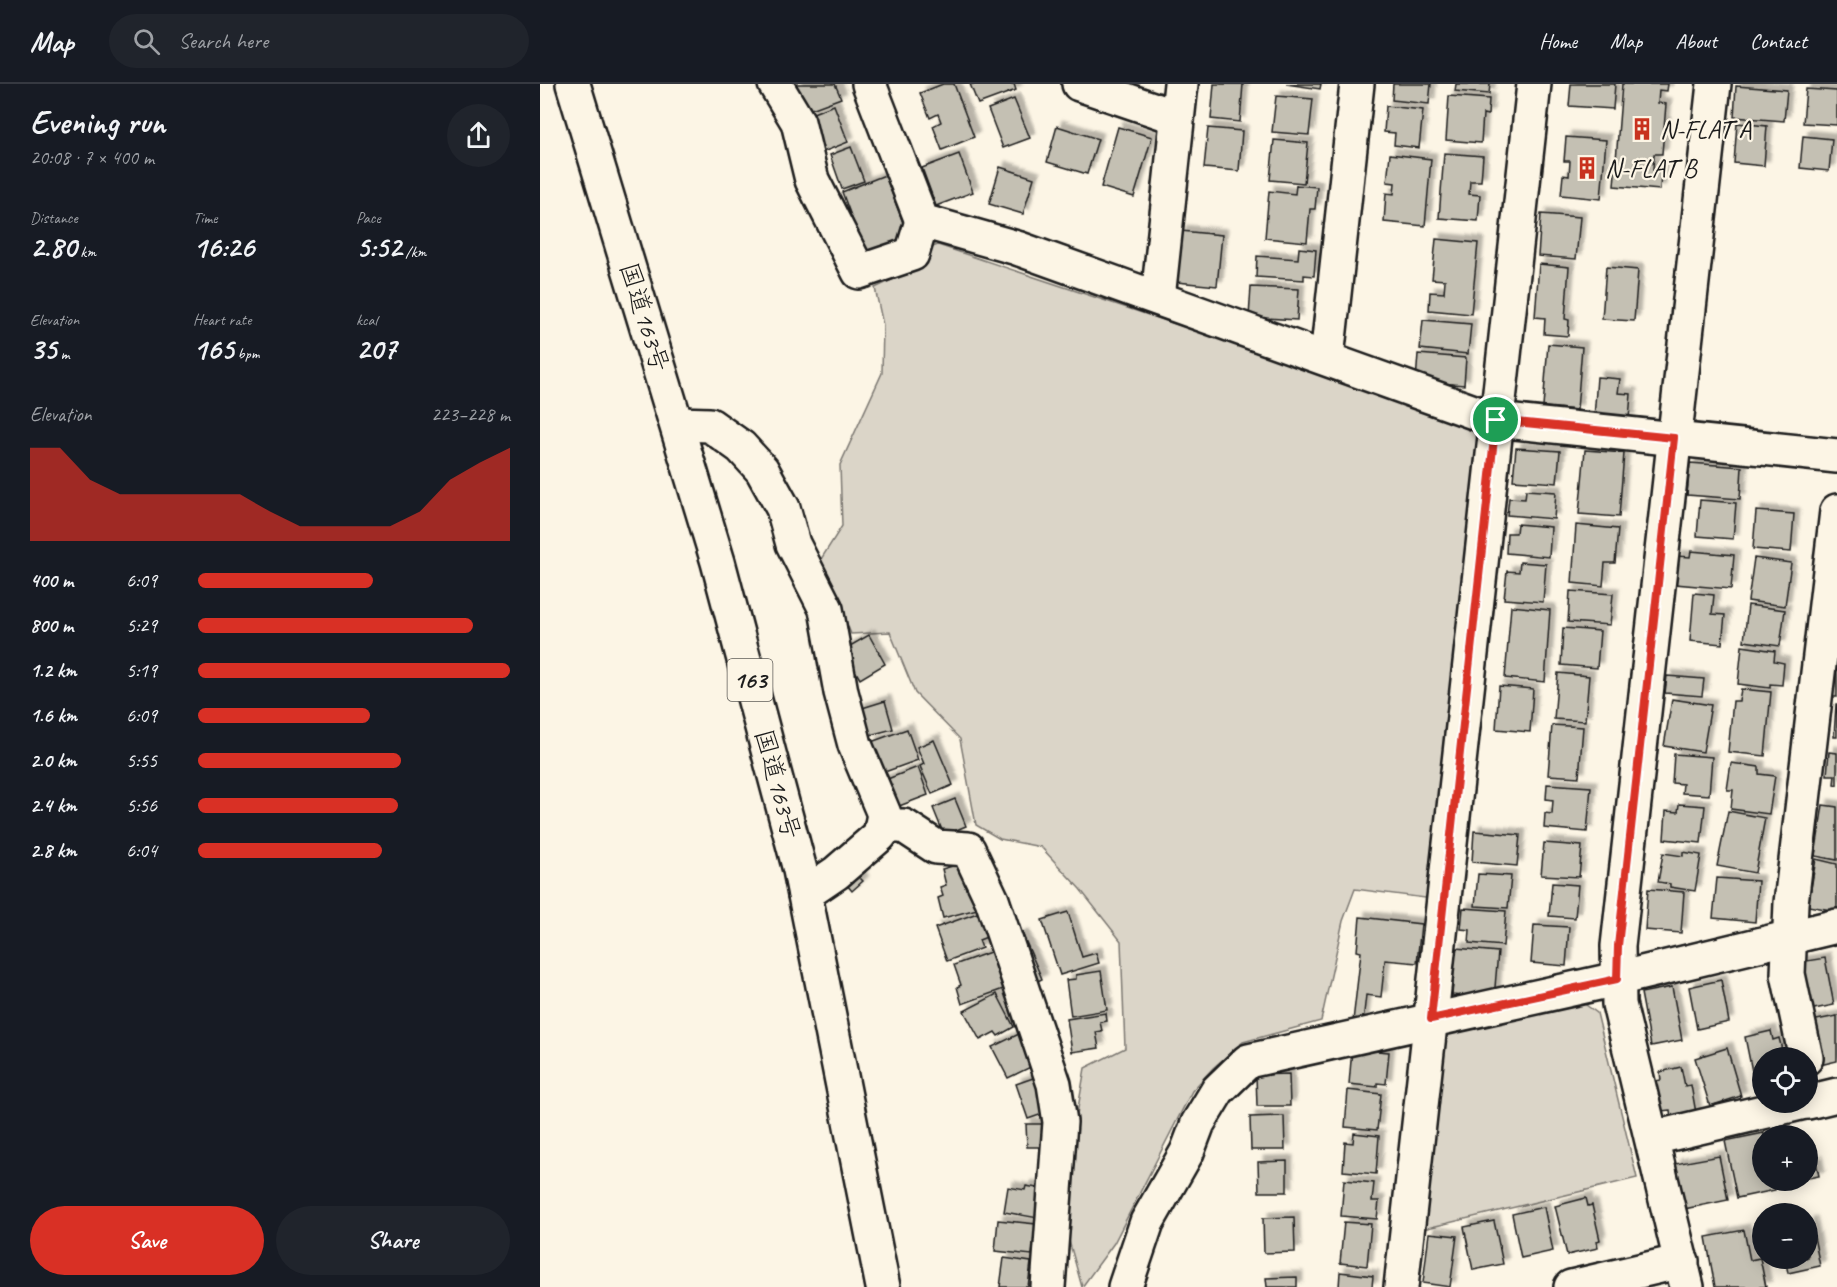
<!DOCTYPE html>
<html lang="en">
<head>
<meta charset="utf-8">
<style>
  :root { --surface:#171b24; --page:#20242c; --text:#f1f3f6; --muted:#9ea1a6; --line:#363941; --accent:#d93025 }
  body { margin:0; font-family:Caveat,"Klee One",sans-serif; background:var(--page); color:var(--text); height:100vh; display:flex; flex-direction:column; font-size:22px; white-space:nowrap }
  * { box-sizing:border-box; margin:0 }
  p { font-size:20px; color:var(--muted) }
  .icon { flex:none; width:33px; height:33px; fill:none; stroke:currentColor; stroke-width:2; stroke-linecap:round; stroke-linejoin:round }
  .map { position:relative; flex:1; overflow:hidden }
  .panel { display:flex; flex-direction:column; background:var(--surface); width:540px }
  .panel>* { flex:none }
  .fabs { position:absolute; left:1212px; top:963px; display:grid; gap:12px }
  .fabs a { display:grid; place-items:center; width:66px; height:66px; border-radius:50%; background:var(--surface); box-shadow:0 3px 15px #0003; font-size:30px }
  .pin { position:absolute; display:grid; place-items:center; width:51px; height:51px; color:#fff; margin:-26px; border:3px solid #fff; border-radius:50%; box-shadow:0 2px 6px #0007 }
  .round { display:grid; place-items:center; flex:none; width:63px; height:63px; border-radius:32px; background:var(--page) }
  .head { display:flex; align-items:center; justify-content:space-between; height:102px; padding:0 30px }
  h1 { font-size:33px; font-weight:800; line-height:45px }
  .metrics { display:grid; grid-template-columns:repeat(3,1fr); gap:9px; height:102px; padding:6px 30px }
  .metrics div { display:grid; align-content:center }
  .metrics b { font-size:30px; font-weight:800 }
  .metrics small { font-size:16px; font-weight:400 }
  .metrics p { font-size:16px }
  .chart { height:168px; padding:12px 30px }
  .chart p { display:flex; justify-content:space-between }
  .chart svg { width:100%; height:108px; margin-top:6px; fill:var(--accent); opacity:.7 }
  .button { display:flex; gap:12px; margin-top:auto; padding:12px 30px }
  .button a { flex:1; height:69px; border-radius:36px; background:var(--accent); color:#fff; font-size:24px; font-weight:800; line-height:69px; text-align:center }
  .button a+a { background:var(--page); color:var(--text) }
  ul { padding:0 30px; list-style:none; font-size:20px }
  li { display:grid; grid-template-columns:96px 72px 1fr; align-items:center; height:45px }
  li i { height:15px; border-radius:8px; background:var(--accent) }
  header { display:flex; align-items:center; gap:36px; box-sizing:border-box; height:84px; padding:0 30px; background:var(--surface); border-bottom:2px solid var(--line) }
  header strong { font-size:28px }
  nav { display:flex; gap:33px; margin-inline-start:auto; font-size:21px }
  .search { width:420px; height:54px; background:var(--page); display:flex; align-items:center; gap:15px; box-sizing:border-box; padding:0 21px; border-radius:33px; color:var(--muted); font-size:22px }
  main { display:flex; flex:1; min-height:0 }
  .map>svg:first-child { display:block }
  .green { fill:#dbd5c8; stroke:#7c7872; stroke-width:1.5 }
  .building { fill:#c4c0b3; stroke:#1c1c1c; stroke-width:1.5; filter:url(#shadow) }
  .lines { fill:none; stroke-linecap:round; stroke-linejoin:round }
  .minor-casing { stroke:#1c1c1c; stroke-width:38 }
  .highway-casing { stroke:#1c1c1c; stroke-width:38 }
  .minor { stroke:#fcf5e5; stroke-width:33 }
  .highway { stroke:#fcf5e5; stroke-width:33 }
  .route-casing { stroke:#fff; stroke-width:12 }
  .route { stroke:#d93025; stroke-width:8 }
  .labels { text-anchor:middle; stroke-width:4.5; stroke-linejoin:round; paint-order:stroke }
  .shield { fill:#fcf5e5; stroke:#5f5d58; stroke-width:1.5 }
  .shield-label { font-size:24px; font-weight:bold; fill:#1c1c1c }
  .poi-label { font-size:26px; fill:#1c1c1c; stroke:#fcf5e5; text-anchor:start }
  .street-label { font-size:26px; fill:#1c1c1c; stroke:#fcf5e5 }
</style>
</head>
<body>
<header>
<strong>Map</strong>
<div class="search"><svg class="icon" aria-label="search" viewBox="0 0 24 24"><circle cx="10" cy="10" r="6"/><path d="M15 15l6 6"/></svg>Search here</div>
<nav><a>Home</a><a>Map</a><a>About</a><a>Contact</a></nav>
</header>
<main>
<section class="panel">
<div class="head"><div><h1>Evening run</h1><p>20:08 · 7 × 400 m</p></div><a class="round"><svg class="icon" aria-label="share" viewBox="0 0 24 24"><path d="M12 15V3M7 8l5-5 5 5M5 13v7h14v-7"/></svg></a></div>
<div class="metrics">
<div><p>Distance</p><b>2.80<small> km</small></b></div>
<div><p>Time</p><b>16:26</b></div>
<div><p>Pace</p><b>5:52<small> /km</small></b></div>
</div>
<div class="metrics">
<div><p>Elevation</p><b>35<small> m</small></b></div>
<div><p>Heart rate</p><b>165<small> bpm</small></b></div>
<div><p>kcal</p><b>207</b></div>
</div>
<div class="chart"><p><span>Elevation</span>223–228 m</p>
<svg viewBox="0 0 160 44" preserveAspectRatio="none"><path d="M0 44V6L10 6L20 19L30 25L40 25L50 25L60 25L70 25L80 32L90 38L100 38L110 38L120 38L130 32L140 19L150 12L160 6V44z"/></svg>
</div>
<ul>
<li><b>400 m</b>6:09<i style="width:56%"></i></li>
<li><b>800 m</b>5:29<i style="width:88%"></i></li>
<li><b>1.2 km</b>5:19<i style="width:100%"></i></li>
<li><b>1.6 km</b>6:09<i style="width:55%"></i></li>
<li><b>2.0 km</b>5:55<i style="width:65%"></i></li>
<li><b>2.4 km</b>5:56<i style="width:64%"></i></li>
<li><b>2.8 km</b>6:04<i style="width:59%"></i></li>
</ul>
<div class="button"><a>Save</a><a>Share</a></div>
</section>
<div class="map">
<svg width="1297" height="1203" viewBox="0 0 1297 1203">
  <defs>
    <filter id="shadow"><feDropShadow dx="5.5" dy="-5.5" stdDeviation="1.5" flood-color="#0004"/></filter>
  </defs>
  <rect width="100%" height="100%" fill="#fcf5e5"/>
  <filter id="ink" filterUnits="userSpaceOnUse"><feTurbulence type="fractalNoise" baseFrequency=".0167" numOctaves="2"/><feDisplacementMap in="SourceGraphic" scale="12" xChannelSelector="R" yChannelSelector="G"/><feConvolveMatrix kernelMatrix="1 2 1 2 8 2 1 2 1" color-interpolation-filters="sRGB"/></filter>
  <g filter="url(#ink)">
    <g class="green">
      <path d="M398,161L927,337L941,360L893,815L815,805L803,837L781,937L703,958L673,984L652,1007L574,1159L542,1203L528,1153L533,1053L545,984L585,964L581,857L540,805L501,763L460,755L436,741L420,655L375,609L350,548L311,550L281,475L302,442L300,381L342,289L343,241L335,204L369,188L387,165Z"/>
      <path d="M1039,916L1057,929L1097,1094L879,1146L899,960L913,945Z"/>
    </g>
    <g class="building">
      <path d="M256,0H295L301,14L266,27Z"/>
      <path d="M403,0H414L434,53L402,66L393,42L401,38L398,30L390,34L380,9Z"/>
      <path d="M430,0H474L476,6L438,20Z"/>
      <path d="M674,0H703L700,38L671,35Z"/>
      <path d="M746,0H781L780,5Z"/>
      <path d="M853,0H891L889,20L852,16Z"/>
      <path d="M916,0H950L949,10L915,7Z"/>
      <path d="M1031,0H1075L1073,25L1029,22Z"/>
      <path d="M1082,0H1128L1127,7L1119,6L1118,19L1126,20L1122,70H1114L1113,86L1121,87L1120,106L1074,102Z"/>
      <path d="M1196,2L1247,6L1244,37L1194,33Z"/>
      <path d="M1266,5L1297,7V41L1263,39Z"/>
      <path d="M736,12L773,15L769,51L732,48Z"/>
      <path d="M909,12L949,15L948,31L943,30L941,59L906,56Z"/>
      <path d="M474,15L490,54L463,64L448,25Z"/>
      <path d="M294,21L308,58L283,68L268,31Z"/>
      <path d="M846,22L883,26L879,64L854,61L855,49L844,48Z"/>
      <path d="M1197,39L1227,42L1224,82L1194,79Z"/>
      <path d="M517,42L558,55L547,90L507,78Z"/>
      <path d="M578,43L612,53L594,113L561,103Z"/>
      <path d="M668,44L702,47L699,87L664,84Z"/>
      <path d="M1263,52L1292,55L1289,87L1260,84Z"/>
      <path d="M1026,53L1066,56L1061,115L1021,111L1023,91L1029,92L1030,77H1024Z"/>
      <path d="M734,56L768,59L764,99L730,96Z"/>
      <path d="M311,63L324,97L302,105L290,71Z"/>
      <path d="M904,69L943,72L941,97H930L929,110L940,111L938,137L899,134Z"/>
      <path d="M419,70L433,108L396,122L382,84Z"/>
      <path d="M850,70L891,75L885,142L844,138L846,109L854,110L855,99L847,98Z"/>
      <path d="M460,83L494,94L483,130L449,120Z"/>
      <path d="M345,91L368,152L325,169L302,108Z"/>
      <path d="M756,101L777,103L775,125H770L767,158L725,154L729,107L755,110Z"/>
      <path d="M1001,130L1040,133L1036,175L998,172Z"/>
      <path d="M641,147L682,151L677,202L637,198Z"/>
      <path d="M896,155L938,159L931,230L889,226L890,208L904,209L905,196L892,195Z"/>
      <path d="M759,164L776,166L774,192L764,191V196L716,193L717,172L758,175Z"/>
      <path d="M999,180L1029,183L1025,235L1029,236L1028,252L1004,250L1005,234L995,233Z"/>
      <path d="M1066,183L1098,186L1094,237L1062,235Z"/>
      <path d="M711,203L759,205L757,236L709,233Z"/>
      <path d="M883,236L931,240L928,270L880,265Z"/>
      <path d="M1008,260L1042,263L1037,326L1003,323Z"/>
      <path d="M878,270L926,274L924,301L876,297Z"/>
      <path d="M1057,293L1080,295L1078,309L1091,310L1089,335L1054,334Z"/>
      <path d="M976,364L1020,367L1017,399L973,396Z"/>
      <path d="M1045,366L1084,369L1079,433L1039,430Z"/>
      <path d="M1150,379L1202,383L1200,415L1147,411Z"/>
      <path d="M986,406L1016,408L1014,435L967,431L969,414L985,415Z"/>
      <path d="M1160,416L1196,419L1193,455L1157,452Z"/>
      <path d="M1216,427L1254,430L1251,468L1213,465Z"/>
      <path d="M977,440L1011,443L1009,473L966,469L967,449H976Z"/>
      <path d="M1036,441L1078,445L1075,479H1065L1063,502L1032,499Z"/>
      <path d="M1151,467L1194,471L1191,505L1135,500L1137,472L1150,473Z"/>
      <path d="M1214,474L1251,479L1245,522L1208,517Z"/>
      <path d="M980,478L1006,480L1003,518L964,515L967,487L979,488Z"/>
      <path d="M1030,507L1073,510L1070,541L1028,538Z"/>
      <path d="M1154,509L1174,511L1172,530L1185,531L1182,560L1150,557Z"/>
      <path d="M1208,521L1245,526L1240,562L1204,557Z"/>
      <path d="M971,522L1010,526L1005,598L965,594Z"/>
      <path d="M1023,544L1060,547L1057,584L1021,581Z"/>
      <path d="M329,551L345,580L320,595L303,566Z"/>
      <path d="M1202,562L1235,567L1234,577L1244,579L1242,601L1230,600V604L1198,600Z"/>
      <path d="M1297,571V613H1293Z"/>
      <path d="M1018,589L1049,592L1045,637L1014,635Z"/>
      <path d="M1127,592L1164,595L1162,612L1125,609Z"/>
      <path d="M959,602L993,605L990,648L956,645Z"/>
      <path d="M1201,605L1231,608L1225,672L1188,668L1193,617H1199Z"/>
      <path d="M1132,615L1171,621L1163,668L1124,662Z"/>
      <path d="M345,617L353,645L326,652L319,625Z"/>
      <path d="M1296,620H1297V653H1294Z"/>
      <path d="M1012,641L1043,643L1039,693L1008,691Z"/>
      <path d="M367,645L378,676L342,689L331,658Z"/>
      <path d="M394,656L413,701L392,710L380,682L384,680L377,663Z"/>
      <path d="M1289,668L1297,669V701L1294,700L1295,691H1287Z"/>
      <path d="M1134,670L1172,673L1169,711L1142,709L1143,700L1132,699Z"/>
      <path d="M1191,679L1219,683V690L1235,692L1229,730L1191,725L1193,706H1187Z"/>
      <path d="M378,683L388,711L354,724L340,698Z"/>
      <path d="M1007,700L1051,703L1047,748L1004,744L1005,729L1012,730L1013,716L1006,715Z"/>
      <path d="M415,715L426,742L404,751L393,724Z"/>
      <path d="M1139,720L1165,722L1161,759L1124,755L1126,727L1138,728Z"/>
      <path d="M1283,721L1297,723V776L1275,772Z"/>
      <path d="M1188,727L1225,734L1215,789L1177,782Z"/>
      <path d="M934,747L980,751L977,782L932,778Z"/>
      <path d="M1004,759L1042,762L1039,793L1001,791Z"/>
      <path d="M1143,768L1161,771L1155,807L1130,803V800L1118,798L1123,769L1143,772Z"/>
      <path d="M1276,775L1297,780V827L1268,822Z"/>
      <path d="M317,778L325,788L319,793L323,797L312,807L301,794Z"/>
      <path d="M420,780L426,805L436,803L441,824L403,834L398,814L403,812L400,803L406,801L402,785Z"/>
      <path d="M938,790L971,792L968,824L935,822Z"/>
      <path d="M1177,794L1218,797L1215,838L1173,834Z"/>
      <path d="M1012,799L1038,801L1035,834L1009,832Z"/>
      <path d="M1108,805L1144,808L1141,849L1105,846Z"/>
      <path d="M923,824L966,827L963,862L929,859L930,846L921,845Z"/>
      <path d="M443,827L452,851L439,856L442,864L407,877L395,844Z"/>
      <path d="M528,828L542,873L556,869L559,879L520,891L502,836Z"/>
      <path d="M820,833L881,840L877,879L845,876L841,913L826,911L823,938L813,937L821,868L817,867Z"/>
      <path d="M994,841L1029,843L1026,882L991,879Z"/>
      <path d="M483,851L502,895L492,900L473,855Z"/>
      <path d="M916,864L958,868L954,915L912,911Z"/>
      <path d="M453,867L466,904L422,920L417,903L421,901L414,881Z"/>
      <path d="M1285,874L1294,921L1269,926L1260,878Z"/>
      <path d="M561,887L567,926L531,932L526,896L536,895V891Z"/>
      <path d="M1181,896L1189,938L1157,945L1149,903Z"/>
      <path d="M1132,903L1142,956L1111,962L1101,909Z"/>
      <path d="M457,910L474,943L458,952L455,948L440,956L424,927Z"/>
      <path d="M566,929L567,937L560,938L562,947L556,948L559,964L532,968L527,935Z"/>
      <path d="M1297,932V977L1280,981L1271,937Z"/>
      <path d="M1231,947L1233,956L1239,954L1242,966L1247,965L1248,974H1222V1005L1216,1007L1205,953Z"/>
      <path d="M481,949L497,980L468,994L452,963Z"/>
      <path d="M1187,964L1201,1012L1170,1022L1155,974Z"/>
      <path d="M812,965L849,968L846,1000L837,999V1003L809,1000Z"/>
      <path d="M1141,983L1145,1002L1151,1001L1156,1029L1131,1034L1130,1026L1121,1027L1115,997L1121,996L1120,988Z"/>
      <path d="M749,990L750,1022H717L716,991Z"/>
      <path d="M496,993L508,1028L488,1035L476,1000Z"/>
      <path d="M808,1006L841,1010L837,1046L805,1043Z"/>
      <path d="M744,1032L745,1066H711L710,1033Z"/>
      <path d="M486,1040H506V1063H487Z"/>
      <path d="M814,1049L839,1052L836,1090L803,1087L805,1058L813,1059Z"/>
      <path d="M1224,1049L1222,1096H1234L1235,1106L1197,1114L1185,1057Z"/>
      <path d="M1179,1072L1188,1116L1144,1125L1135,1080Z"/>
      <path d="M1268,1073L1269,1079L1276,1078L1279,1092L1268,1094Z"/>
      <path d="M747,1077V1108H719L718,1078Z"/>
      <path d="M804,1096L834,1099L832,1117H839L837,1135L801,1132Z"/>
      <path d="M486,1102L503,1105L498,1134L464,1128L468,1103L485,1106Z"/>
      <path d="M1046,1114L1048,1122L1052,1121L1060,1156L1057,1157L1058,1164L1027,1171L1015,1122Z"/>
      <path d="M1004,1123L1013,1167L981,1174L972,1130Z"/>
      <path d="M754,1133L755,1168L724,1169L723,1134Z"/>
      <path d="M458,1136L496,1140L492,1171L455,1167Z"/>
      <path d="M954,1137L963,1180L933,1186L924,1143Z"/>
      <path d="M804,1138L831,1140L827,1182L800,1179Z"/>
      <path d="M1271,1138L1280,1182L1248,1189L1245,1174H1268V1139Z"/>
      <path d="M1204,1146L1210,1176L1220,1174L1226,1203H1175L1166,1153Z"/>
      <path d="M889,1149L917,1152L910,1203L883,1199Z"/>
      <path d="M464,1174L491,1178L488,1203H460Z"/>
      <path d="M800,1188L833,1192L832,1203H799Z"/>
      <path d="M757,1193V1203H727L726,1194Z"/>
    </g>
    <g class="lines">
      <g class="minor-casing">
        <g id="minor">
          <path d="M235,0L258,38L272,96L319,188L372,170L382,137"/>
          <path d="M329,0L382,137L477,164L956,336L1297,372"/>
          <path d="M539,0L636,33"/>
          <path d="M618,214L641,0"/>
          <path d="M787,274L817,0"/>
          <path d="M137,340L170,341L201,363L222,386L243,424L253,460L286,525L301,608L315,661L344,730L340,751L296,789L265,810"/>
          <path d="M343,742H364L396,763L428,765L452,816L514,1000L520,1038L508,1203"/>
          <path d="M1266,974L1248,890L1251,819L1297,427"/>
          <path d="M1268,1018L1297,1011"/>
          <path d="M1113,1054L1265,1018"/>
          <path d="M585,1203L607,1138L647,1068L658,1039L678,1006L708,977L1077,895L1297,842"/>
          <path d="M861,1203L994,0"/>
          <path d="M1031,1203L1142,1177"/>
          <path d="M1147,1203L1079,920L1078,862L1174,0"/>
        </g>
      </g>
      <g class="highway-casing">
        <path id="highway" d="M33,0L178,478L260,786L343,1203"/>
      </g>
      <use href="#minor" class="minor"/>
      <use href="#highway" class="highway"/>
    </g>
  </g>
  <g class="lines" filter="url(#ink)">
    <g class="route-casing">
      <path id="route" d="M956,336L1134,354L1078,862L1077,895L891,935Z"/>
    </g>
    <use href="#route" class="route"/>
  </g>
  <defs>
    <g id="building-bare" transform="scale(1.8)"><path d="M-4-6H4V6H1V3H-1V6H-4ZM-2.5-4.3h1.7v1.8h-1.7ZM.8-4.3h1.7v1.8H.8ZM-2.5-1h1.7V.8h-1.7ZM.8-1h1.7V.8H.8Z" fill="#c8321e" stroke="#fcf5e5" stroke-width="2.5" paint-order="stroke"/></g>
  </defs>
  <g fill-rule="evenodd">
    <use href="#building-bare" x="1102" y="45"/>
    <use href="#building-bare" x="1047" y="84"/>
  </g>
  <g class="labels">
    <rect class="shield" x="187.5" y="575" width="45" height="42" rx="4.5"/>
    <g class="shield-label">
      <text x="210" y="604">163</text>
    </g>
    <g class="poi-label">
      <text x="1120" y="54">N-FLAT A</text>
      <text x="1065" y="93">N-FLAT B</text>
    </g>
    <g class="street-label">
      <text transform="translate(105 233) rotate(73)" y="9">国道163号</text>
      <text transform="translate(238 700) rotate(75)" y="9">国道163号</text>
    </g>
  </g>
</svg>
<div class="fabs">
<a><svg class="icon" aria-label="locate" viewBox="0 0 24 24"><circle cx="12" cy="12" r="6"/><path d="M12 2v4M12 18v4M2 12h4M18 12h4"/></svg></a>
<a>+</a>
<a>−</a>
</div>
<div class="pin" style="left:956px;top:336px;background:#1e9e55"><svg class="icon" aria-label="arrive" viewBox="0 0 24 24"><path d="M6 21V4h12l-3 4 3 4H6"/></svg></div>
</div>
</main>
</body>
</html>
